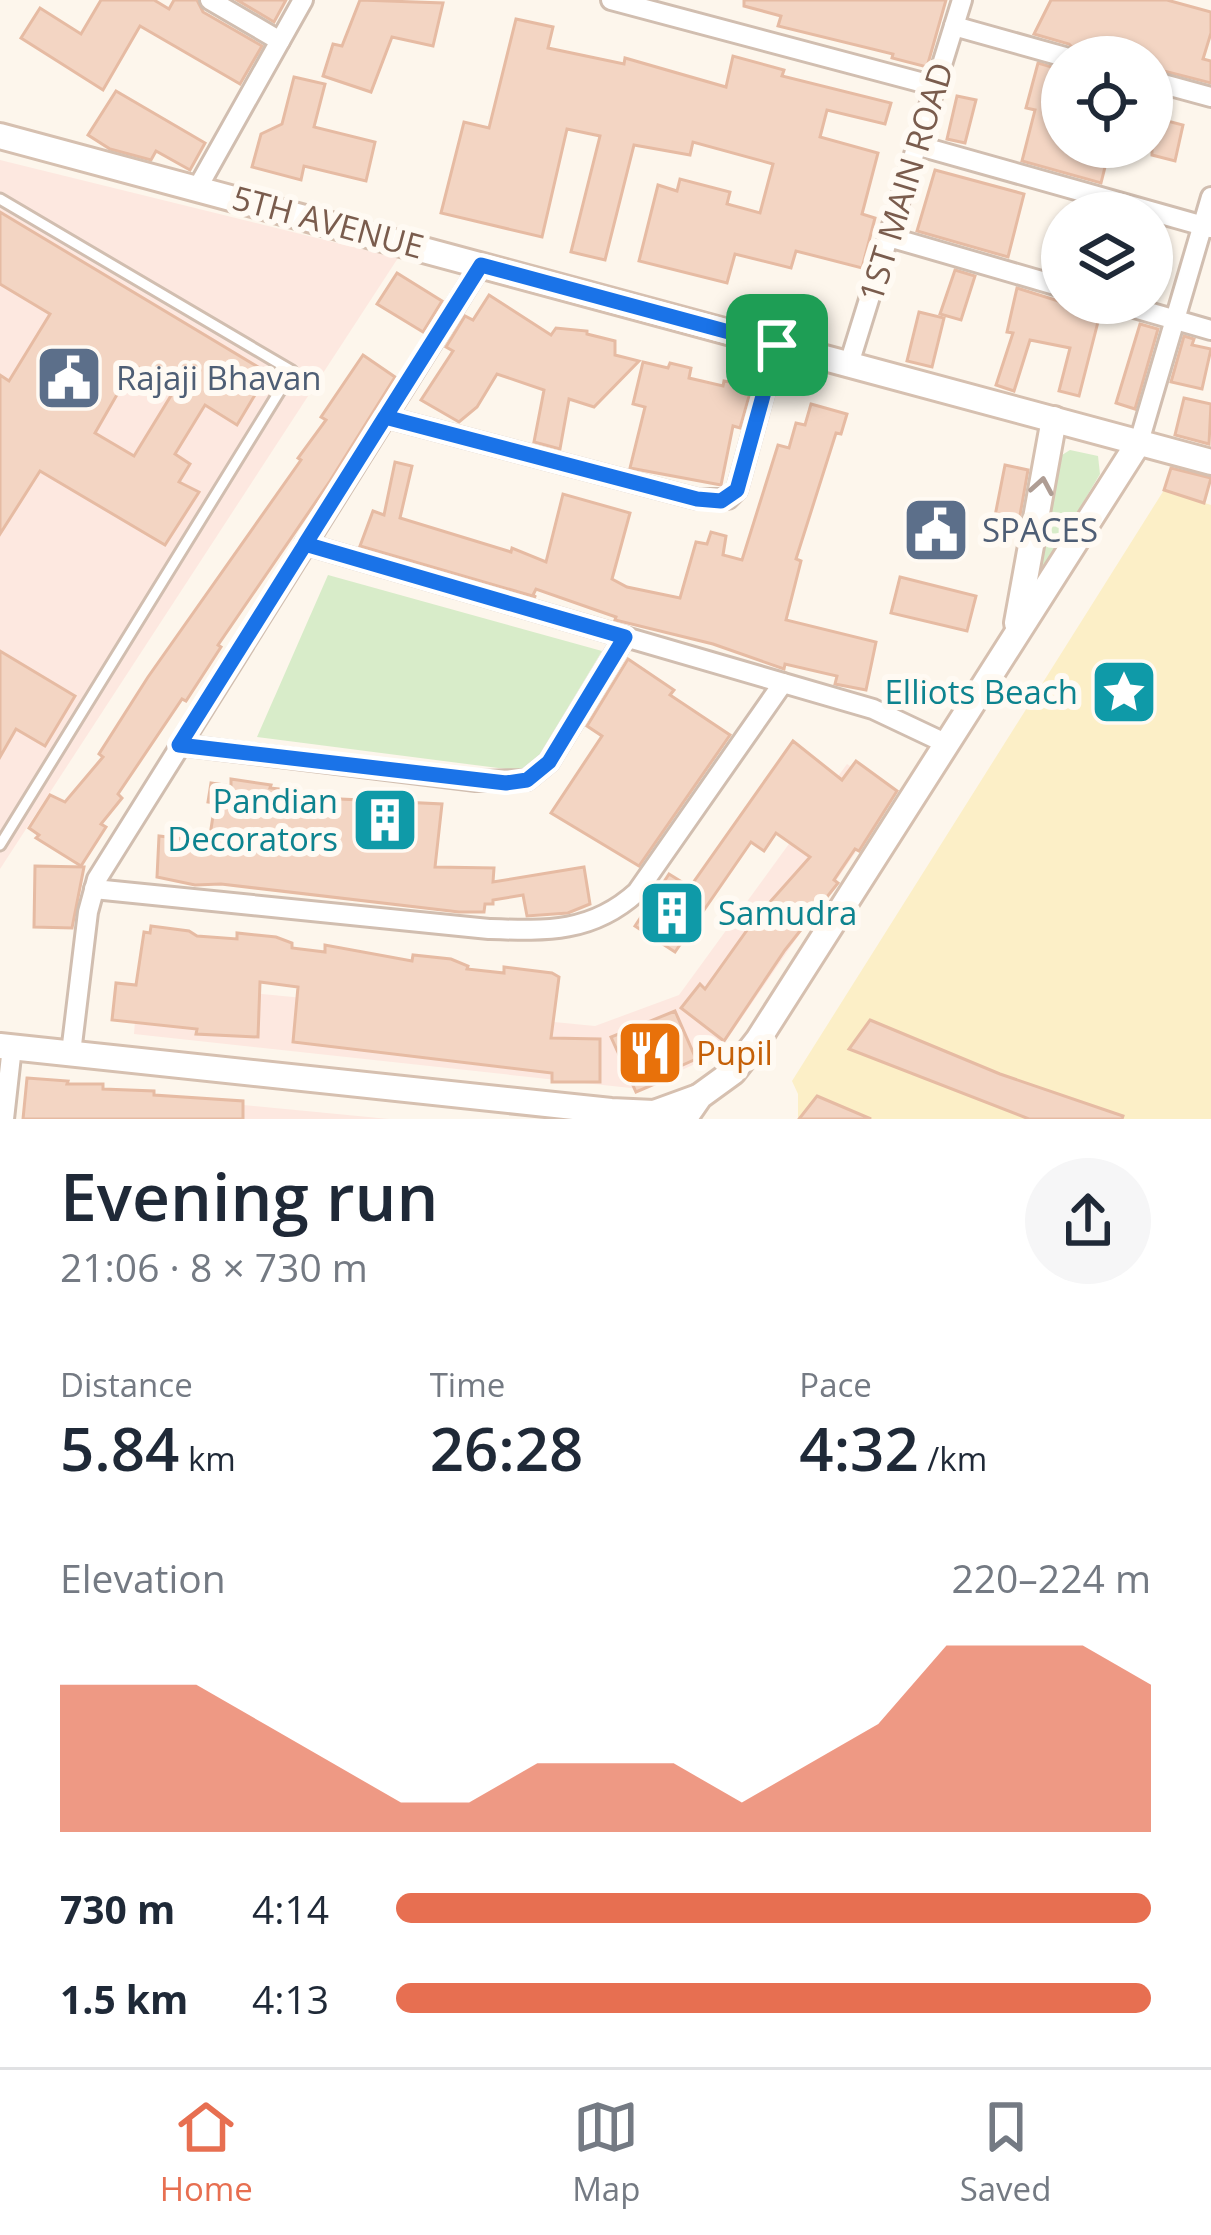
<!DOCTYPE html>
<html lang="en">
<head>
<meta charset="utf-8">
<style>
  :root { --surface:#fff; --page:#f6f6f7; --text:#1f2937; --muted:#747a83; --line:#e0e1e3; --accent:#e76f51 }
  body { margin:0; font-family:"Open Sans",sans-serif; background:var(--page); color:var(--text); height:100vh; display:flex; flex-direction:column; font-size:45px; white-space:nowrap }
  * { box-sizing:border-box; margin:0 }
  p { font-size:39px; color:var(--muted) }
  .icon { flex:none; width:66px; height:66px; fill:none; stroke:currentColor; stroke-width:2; stroke-linecap:round; stroke-linejoin:round }
  .map { position:relative; height:1119px; overflow:hidden }
  .drawer { display:flex; flex-direction:column; background:var(--surface); flex:1 }
  .drawer>* { flex:none }
  .controls { position:absolute; left:1041px; top:36px; display:grid; gap:24px }
  .controls a { display:grid; place-items:center; width:132px; height:132px; border-radius:50%; background:var(--surface); box-shadow:0 3px 9px #0004; font-size:60px }
  .pin { position:absolute; display:grid; place-items:center; width:102px; height:102px; color:#fff; margin:-51px; border-radius:24px; box-shadow:0 6px 18px #0006 }
  .round { display:grid; place-items:center; flex:none; width:126px; height:126px; border-radius:63px; background:var(--page) }
  .head { display:flex; align-items:center; justify-content:space-between; height:204px; padding:0 60px }
  h1 { font-size:66px; font-weight:600; line-height:90px }
  .figures { display:grid; grid-template-columns:repeat(3,1fr); gap:18px; height:204px; padding:12px 60px }
  .figures div { display:grid; align-content:center }
  .figures b { font-size:60px; font-weight:600 }
  .figures small { font-size:33px; font-weight:400 }
  .figures p { font-size:33px }
  .chart { height:336px; padding:24px 60px }
  .chart p { display:flex; justify-content:space-between }
  .chart svg { width:100%; height:216px; margin-top:12px; fill:var(--accent); opacity:.7 }
  ul { padding:0 60px; list-style:none; font-size:39px }
  li { display:grid; grid-template-columns:192px 144px 1fr; align-items:center; height:90px }
  li i { height:30px; border-radius:15px; background:var(--accent) }
  .tab-bar { display:flex; justify-content:space-around; align-items:center; height:168px; border-top:3px solid var(--line); background:var(--surface); font-size:33px; color:var(--muted) }
  .tab-bar a { display:grid; justify-items:center; gap:6px }
  .tab-bar .selected { color:var(--accent) }
  .map>svg:first-child { display:block }
  .commercial { fill:#fde8e0 }
  .green { fill:#d8ecc9 }
  .sand { fill:#fcefc7 }
  .building { fill:#f3d5c3; stroke:#e6bba3; stroke-width:3; fill-rule:evenodd }
  .lines { fill:none; stroke-linecap:round; stroke-linejoin:round }
  .lane-casing { stroke:#d1beb0; stroke-width:15 }
  .street-casing { stroke:#d1beb0; stroke-width:24 }
  .secondary-casing { stroke:#d6c0b0; stroke-width:30 }
  .lane { stroke:#fff; stroke-width:9 }
  .street { stroke:#fff; stroke-width:18 }
  .secondary { stroke:#fff; stroke-width:24 }
  .oneway { stroke:#af9d94 }
  .route-casing { stroke:#fff; stroke-width:24 }
  .route { stroke:#1a73e8; stroke-width:15 }
  .labels { text-anchor:middle; stroke-width:12; stroke-linejoin:round; paint-order:stroke }
  .street-label { font-size:33px; fill:#7a5c4d; stroke:#fffaf3 }
  .service-label { font-size:33px; fill:#4e5e75; stroke:#fffaf3; text-anchor:start }
  .culture-label { font-size:33px; fill:#0d838f; stroke:#fffaf3; text-anchor:end }
  .food-label { font-size:33px; fill:#c56008; stroke:#fffaf3; text-anchor:start }
</style>
</head>
<body>
<div class="map">
<svg width="1211" height="1119" viewBox="0 0 1211 1119">
  <rect width="100%" height="100%" fill="#fdf6ec"/>
  <g class="commercial">
    <path d="M0,160L398,258L0,869Z"/>
    <path d="M847,764L895,795L717,1054L640,1089L134,1034L138,982L595,1026L679,995Z"/>
    <path d="M78,1089L389,1119H74Z"/>
  </g>
  <g class="green">
    <path d="M1070,450L1098,456L1100,474L1036,582L1030,569L1062,455Z"/>
    <path d="M328,575L602,651L529,772L257,737Z"/>
  </g>
  <path class="sand" d="M1164,490L1211,505V1119H798V1094L792,1081Z"/>
  <g class="building">
    <path d="M101,0H154L169,9L174,0H197L203,12L262,46L240,84L140,26L103,90L21,38L40,8L81,34Z"/>
    <path d="M237,0H286L274,22Z"/>
    <path d="M360,0L443,3L433,46L392,37L371,92L323,76L333,44L342,46Z"/>
    <path d="M744,0H946L927,67L892,58L893,54L778,26L781,16L744,6Z"/>
    <path d="M1051,0H1167L1211,12V33L1203,59L1211,61V83L1152,68V57H1094L1077,52L1069,44L1034,34Z"/>
    <path d="M516,19L553,27L548,48L624,64L625,58L726,87L733,56L784,70L782,76L891,103L885,124L827,110L820,137L878,153L862,214L875,218L862,268L796,251L791,268L735,254L727,283L639,261L658,185L677,191L680,179L730,192L727,204L760,213L773,164L693,142L690,155L634,145L605,260L571,252L600,136L567,129L542,237L441,213L464,122L489,128Z"/>
    <path d="M1038,63L1062,70V147H1110L1101,183L1022,161L1035,110L1026,108Z"/>
    <path d="M294,77L325,84L314,127L375,142L366,181L304,166L301,180L252,167L261,134L282,124Z"/>
    <path d="M116,91L205,143L190,170L156,151L151,160L110,149L88,135Z"/>
    <path d="M957,96L976,100L965,143L947,139Z"/>
    <path d="M1152,117L1183,125L1175,161L1152,155Z"/>
    <path d="M935,170L1024,194L1008,257L917,231Z"/>
    <path d="M0,212L268,373L237,425L205,405L175,454L190,464L179,482L199,492L165,545L40,471L0,534V375L9,381L50,314L0,284ZM134,365L175,389L134,456L95,433Z"/>
    <path d="M955,270L975,276L961,320L940,314Z"/>
    <path d="M397,273L442,301L423,332L377,304Z"/>
    <path d="M1017,288L1100,314L1079,396L1059,391L1070,348L1030,340L1014,391L996,385L1013,333L1007,332Z"/>
    <path d="M489,295L551,335L556,328L587,331V334L615,341V355L639,361L594,407L569,399L560,449L534,442L544,390L497,374L477,407L459,422L421,400L453,351L446,347L465,316L473,320Z"/>
    <path d="M919,312L944,318L932,367L907,361Z"/>
    <path d="M1140,324L1158,329L1135,409L1116,403Z"/>
    <path d="M1184,336L1194,339L1192,345L1211,349L1202,389L1171,382Z"/>
    <path d="M363,355L395,377L330,481L218,645L221,647L186,701L182,699L118,794L122,798L101,824L106,827L81,866L36,838L39,835L29,828L50,795L65,802L103,757L99,754L148,677L301,460L298,458L326,420L321,417Z"/>
    <path d="M643,362L668,368L670,363L691,368L689,378L723,386L724,381L752,386L740,428L733,426L721,485L630,468L645,407L633,404Z"/>
    <path d="M1184,398L1211,404L1209,444L1175,435Z"/>
    <path d="M811,404L847,414L841,434L836,433L796,559L801,561L786,620L876,642L866,690L835,684L837,676L785,664L784,669L713,644L615,620L616,617L536,589L533,595L536,597L360,546L373,511L384,515L395,462L412,466L400,518L511,552L512,548L546,562L563,494L630,513L612,579L627,587L680,598L696,542L707,544L711,532L726,536L723,555L742,560L778,445L789,448L796,423L805,425Z"/>
    <path d="M1005,465L1028,470L1019,521L995,516Z"/>
    <path d="M1171,468L1211,478L1204,503L1164,490Z"/>
    <path d="M900,577L976,596L967,631L891,613Z"/>
    <path d="M0,651L75,696L45,746L16,729L0,757Z"/>
    <path d="M628,659L674,690L670,695L730,735L639,866L551,813L602,736L587,726Z"/>
    <path d="M793,741L842,780L856,761L897,791L859,851L855,849L834,880L838,883L785,950L724,1041L681,1008L700,984L705,989L755,919L810,857L776,833L764,851L751,842L675,952L635,926L669,874L690,887Z"/>
    <path d="M231,779L271,785L270,788L280,789L279,796L442,804L435,867L494,868L493,882L584,867L590,904L568,913L527,916L523,895L493,900V904H485L484,912H459L221,884L195,885L157,877L159,836L209,842L215,803L208,802L211,783L231,786Z"/>
    <path d="M35,866L84,867L72,928L34,927Z"/>
    <path d="M151,926L189,931L197,936L237,939V933L276,937L292,943V948L325,952V945L412,961L413,955L451,959L468,966L467,969L504,973V967L552,973L559,977L551,1038L600,1039V1082H552V1073L293,1042L298,987L260,982L258,1037L196,1034L197,1029L112,1020L116,983L136,985L144,932L150,933Z"/>
    <path d="M675,1011L696,1059L674,1069L676,1075L636,1092L611,1037Z"/>
    <path d="M870,1020L1000,1074L1123,1116L1122,1119H1029L849,1049Z"/>
    <path d="M27,1078L68,1081L67,1084H103V1089L154,1091V1095L243,1101V1119H23Z"/>
    <path d="M817,1096L871,1119H799Z"/>
  </g>
  <g class="lines">
    <g class="lane-casing">
      <path id="lane" d="M0,199L292,371L0,845"/>
    </g>
    <g class="street-casing">
      <g id="street">
        <path d="M210,0L280,41"/>
        <path d="M611,0L935,86"/>
        <path d="M954,26L1065,57"/>
        <path d="M1152,81L1211,97"/>
        <path d="M916,145L1211,228"/>
        <path d="M198,187L303,0"/>
        <path d="M889,237L1062,287"/>
        <path d="M1117,303L1211,330"/>
        <path d="M849,364L962,0"/>
        <path d="M385,417L697,499H728L737,490L777,345"/>
        <path d="M1139,442L1211,197"/>
        <path d="M305,544L873,709L947,744"/>
        <path d="M180,745L476,781L527,780L549,762L625,637"/>
        <path d="M94,889L489,929C546,931 592,933 637,892L783,683"/>
        <path d="M71,1053L88,912L97,879L481,265"/>
        <path d="M4,1119L12,1047"/>
      </g>
    </g>
    <g class="secondary-casing">
      <g id="secondary">
        <path d="M0,136L1211,462"/>
        <path d="M1017,623L1054,419"/>
        <path d="M0,1046L611,1111L654,1113L698,1097"/>
        <path d="M684,1119L700,1096L733,1072L758,1040L1139,442"/>
      </g>
    </g>
    <use href="#lane" class="lane"/>
    <use href="#street" class="street"/>
    <use href="#secondary" class="secondary"/>
  </g>
  <defs><path id="oneway-chevron" d="M-2-3.5L2.5 0L-2 3.5" fill="none" stroke-width="1.6" stroke-linecap="round" stroke-linejoin="round" transform="scale(3)"/></defs>
  <use class="oneway" href="#oneway-chevron" transform="translate(1042 486) rotate(-80)"/>
  <g class="lines">
    <g class="route-casing">
      <path id="route" d="M777,345L481,265L305,544L625,637L549,762L527,780L506,783L179,745L385,417L697,499L721,501L737,490L777,345"/>
    </g>
    <use href="#route" class="route"/>
  </g>
  <defs>
    <g id="civic-square" transform="scale(3.45)"><rect x="-9" y="-9" width="18" height="18" rx="4" fill="#5c6f8a" stroke="#fffaf3"/><path d="M-.6-6.5H3V-4.5H.6V-3L4-1V1h2V6H-6V1h2V-1L-.6-3ZM-1.2 2.5V6h2.4V2.5Z" fill="#fff"/></g>
    <g id="sight-square" transform="scale(3.45)"><rect x="-9" y="-9" width="18" height="18" rx="4" fill="#0f9aa8" stroke="#fffaf3"/><path d="M0-6L1.8-2.2L6-1.7L2.9 1.2L3.7 5.4L0 3.3L-3.7 5.4L-2.9 1.2L-6-1.7L-1.8-2.2Z" fill="#fff"/></g>
    <g id="building-square" transform="scale(3.45)"><rect x="-9" y="-9" width="18" height="18" rx="4" fill="#0f9aa8" stroke="#fffaf3"/><path d="M-4-6H4V6H1V3H-1V6H-4ZM-2.5-4.3h1.7v1.8h-1.7ZM.8-4.3h1.7v1.8H.8ZM-2.5-1h1.7V.8h-1.7ZM.8-1h1.7V.8H.8Z" fill="#fff"/></g>
    <g id="restaurant-square" transform="scale(3.45)"><rect x="-9" y="-9" width="18" height="18" rx="4" fill="#e8710a" stroke="#fffaf3"/><path d="M-5-6h1v4h1v-4h1v4h1v-4h1v5L-1.5 .5V6h-2V.5L-5-1ZM5-6V6H3V1.5H1.5Q1.5-4 5-6Z" fill="#fff"/></g>
  </defs>
  <g fill-rule="evenodd">
    <use href="#civic-square" x="69" y="378"/>
    <use href="#civic-square" x="936" y="530"/>
    <use href="#sight-square" x="1124" y="692"/>
    <use href="#building-square" x="385" y="820"/>
    <use href="#building-square" x="672" y="913"/>
    <use href="#restaurant-square" x="650" y="1053"/>
  </g>
  <g class="labels">
    <g class="street-label">
      <text transform="translate(906 182) rotate(-73)" y="12">1ST MAIN ROAD</text>
      <text transform="translate(328 222) rotate(15)" y="12">5TH AVENUE</text>
    </g>
    <g class="service-label">
      <text x="116" y="390">Rajaji Bhavan</text>
      <text x="982" y="542">SPACES</text>
    </g>
    <g class="culture-label">
      <text x="1078" y="704">Elliots Beach</text>
      <text x="338" y="813">Pandian<tspan x="338" dy="38">Decorators</tspan></text>
      <text x="718" y="925" text-anchor="start">Samudra</text>
    </g>
    <g class="food-label">
      <text x="696" y="1065">Pupil</text>
    </g>
  </g>
</svg>
<div class="controls">
<a><svg class="icon" aria-label="locate" viewBox="0 0 24 24"><circle cx="12" cy="12" r="6"/><path d="M12 2v4M12 18v4M2 12h4M18 12h4"/></svg></a>
<a><svg class="icon" aria-label="layers" viewBox="0 0 24 24"><path d="M12 4l9 5-9 5-9-5zM3 14l9 5 9-5"/></svg></a>
</div>
<div class="pin" style="left:777px;top:345px;background:#1e9e55"><svg class="icon" aria-label="arrive" viewBox="0 0 24 24"><path d="M6 21V4h12l-3 4 3 4H6"/></svg></div>
</div>
<section class="drawer">
<div class="head"><div><h1>Evening run</h1><p>21:06 · 8 × 730 m</p></div><a class="round"><svg class="icon" aria-label="share" viewBox="0 0 24 24"><path d="M12 15V3M7 8l5-5 5 5M5 13v7h14v-7"/></svg></a></div>
<div class="figures">
<div><p>Distance</p><b>5.84<small> km</small></b></div>
<div><p>Time</p><b>26:28</b></div>
<div><p>Pace</p><b>4:32<small> /km</small></b></div>
</div>
<div class="chart"><p><span>Elevation</span>220–224 m</p>
<svg viewBox="0 0 160 44" preserveAspectRatio="none"><path d="M0 44V14L10 14L20 14L30 22L40 30L50 38L60 38L70 30L80 30L90 30L100 38L110 30L120 22L130 6L140 6L150 6L160 14V44z"/></svg>
</div>
<ul>
<li><b>730 m</b>4:14<i style="width:100%"></i></li>
<li><b>1.5 km</b>4:13<i style="width:100%"></i></li>
</ul>
</section>
<nav class="tab-bar">
<a class="selected"><svg class="icon" aria-label="home" viewBox="0 0 24 24"><path d="M3 11l9-7 9 7M6 9v11h12V9"/></svg>Home</a>
<a><svg class="icon" aria-label="map" viewBox="0 0 24 24"><path d="M3 6l6-2 6 2 6-2v14l-6 2-6-2-6 2zM9 4v14M15 6v14"/></svg>Map</a>
<a><svg class="icon" aria-label="saved" viewBox="0 0 24 24"><path d="M7 4h10v16l-5-4-5 4z"/></svg>Saved</a>
</nav>
</body>
</html>
